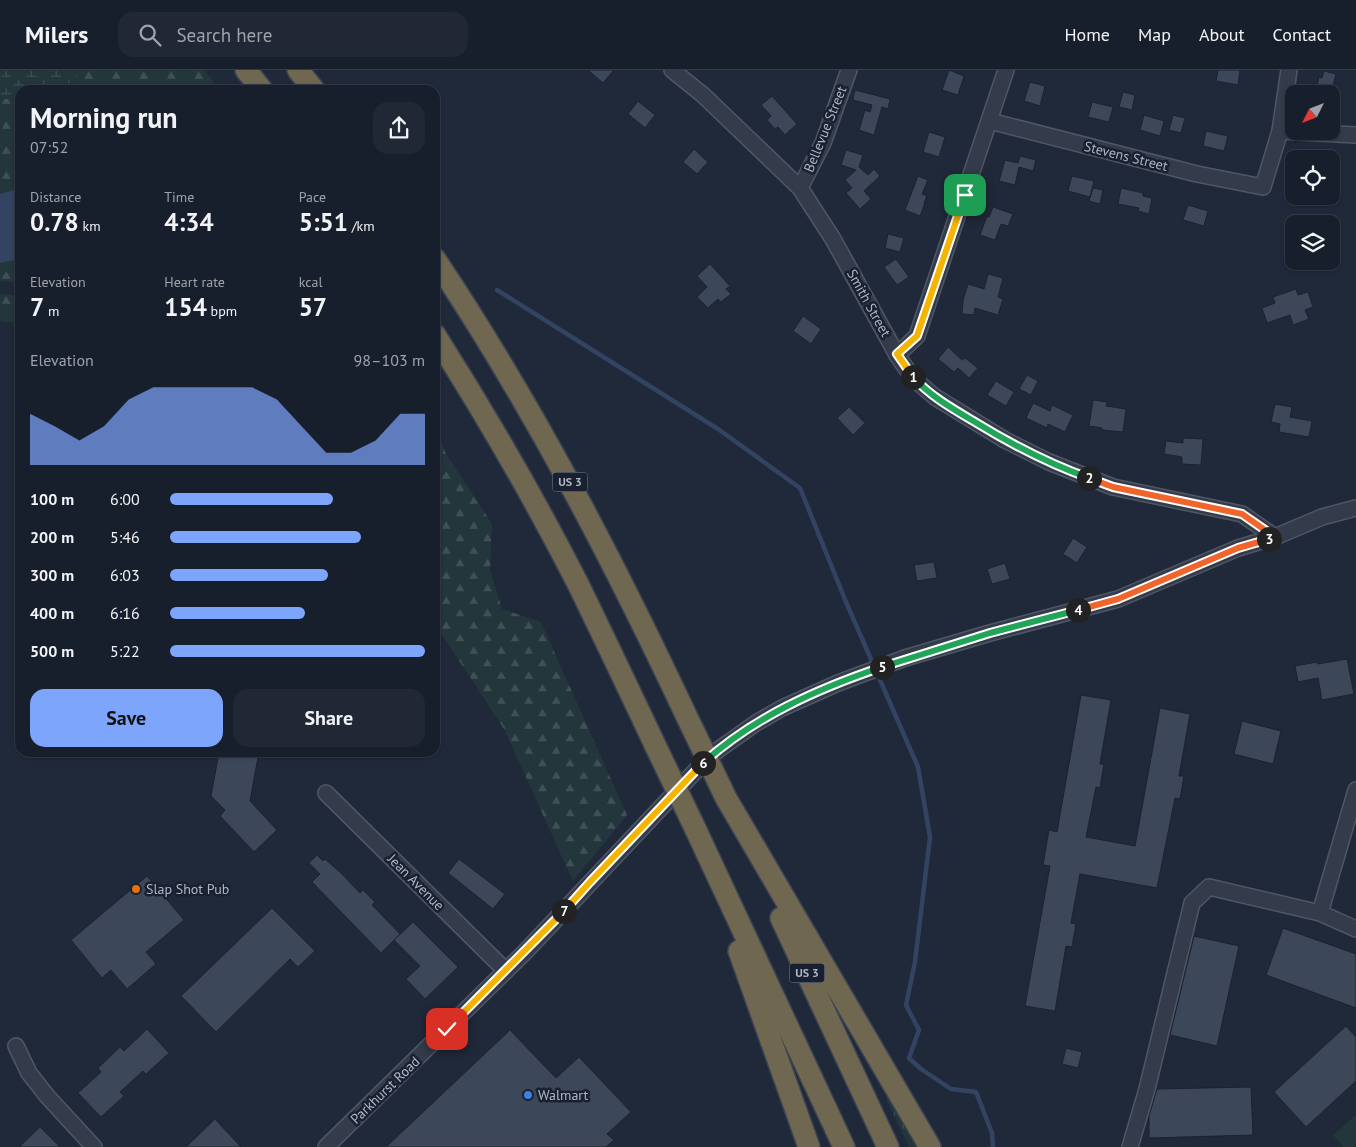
<!DOCTYPE html>
<html lang="en">
<head>
<meta charset="utf-8">
<style>
  :root { --surface:#181f2c; --page:#212734; --text:#f1f3f6; --muted:#9fa2a9; --line:#363d48; --accent:#7ea5fc }
  body { margin:0; font-family:"PT Sans",sans-serif; background:var(--page); color:var(--text); height:100vh; display:flex; flex-direction:column; font-size:19px; white-space:nowrap }
  * { box-sizing:border-box; margin:0 }
  p { font-size:16px; color:var(--muted) }
  .icon { flex:none; width:28px; height:28px; fill:none; stroke:currentColor; stroke-width:2; stroke-linecap:round; stroke-linejoin:round }
  .map { position:relative; flex:1; overflow:hidden }
  .drawer { position:absolute; left:15px; top:15px; width:425px; height:672px; display:flex; flex-direction:column; background:var(--surface); border-radius:15px; box-shadow:0 1px 4px #0004,0 0 0 1px var(--line) }
  .drawer>* { flex:none }
  .needle { width:32px; rotate:228deg }
  .buttons { position:absolute; left:1285px; top:15px; display:grid; gap:10px }
  .buttons a { display:grid; place-items:center; width:55px; height:55px; border-radius:10px; background:var(--surface); box-shadow:0 1px 4px #0004,0 0 0 1px var(--line); font-size:25px }
  .pin { position:absolute; display:grid; place-items:center; width:42px; height:42px; color:#fff; margin:-21px; border-radius:10px; box-shadow:0 2px 8px #0006 }
  .km { position:absolute; width:25px; height:25px; margin:-12px; border-radius:50%; background:#222; color:#fff; font-size:14px; line-height:25px; text-align:center }
  .round { display:grid; place-items:center; flex:none; width:52px; height:52px; border-radius:15px; background:var(--page) }
  .overview { display:flex; align-items:center; justify-content:space-between; height:85px; padding:0 15px }
  h1 { font-size:28px; font-weight:600; line-height:38px }
  .figures { display:grid; grid-template-columns:repeat(3,1fr); gap:8px; height:85px; padding:5px 15px }
  .figures div { display:grid; align-content:center }
  .figures b { font-size:25px; font-weight:600 }
  .figures small { font-size:14px; font-weight:400 }
  .figures p { font-size:14px }
  .chart { height:140px; padding:10px 15px }
  .chart p { display:flex; justify-content:space-between }
  .chart svg { width:100%; height:90px; margin-top:5px; fill:var(--accent); opacity:.7 }
  .cta { display:flex; gap:10px; margin-top:auto; padding:10px 15px }
  .cta a { flex:1; height:58px; border-radius:15px; background:var(--accent); color:#111; font-size:20px; font-weight:600; line-height:58px; text-align:center }
  .cta a+a { background:var(--page); color:var(--text) }
  ul { padding:0 15px; list-style:none; font-size:16px }
  li { display:grid; grid-template-columns:80px 60px 1fr; align-items:center; height:38px }
  li i { height:12px; border-radius:6px; background:var(--accent) }
  header { display:flex; align-items:center; gap:30px; box-sizing:border-box; height:70px; padding:0 25px; background:var(--surface); border-bottom:1px solid var(--line) }
  header strong { font-size:24px }
  nav { display:flex; gap:28px; margin-inline-start:auto; font-size:18px }
  .search { width:350px; height:45px; background:var(--page); display:flex; align-items:center; gap:12px; box-sizing:border-box; padding:0 18px; border-radius:15px; color:var(--muted); font-size:19px }
  .map>svg:first-child { display:block }
  .grass { fill:url(#grass-tufts) }
  .forest { fill:url(#forest-firs) }
  .wetland { fill:url(#wetland-marsh) }
  .garden { fill:#22363b }
  .water { fill:#334362 }
  .lines { fill:none; stroke-linecap:round; stroke-linejoin:round }
  .stream { stroke:#334362; stroke-width:4.5 }
  .building { fill:#3c4759; stroke:#1b2231 }
  .minor-casing { stroke:#4f5665; stroke-width:18 }
  .highway-casing { stroke:#3c4352; stroke-width:24 }
  .minor { stroke:#343b4a; stroke-width:15 }
  .highway { stroke:#706751; stroke-width:21 }
  .highway-bridge-casing { stroke:#3c4352; stroke-width:24; stroke-linecap:butt }
  .highway-bridge { stroke:#706751; stroke-width:21 }
  .split-1-casing { stroke:#fff; stroke-width:10 }
  .split-2-casing { stroke:#fff; stroke-width:10 }
  .split-3-casing { stroke:#fff; stroke-width:10 }
  .split-4-casing { stroke:#fff; stroke-width:10 }
  .split-5-casing { stroke:#fff; stroke-width:10 }
  .split-6-casing { stroke:#fff; stroke-width:10 }
  .split-7-casing { stroke:#fff; stroke-width:10 }
  .split-8-casing { stroke:#fff; stroke-width:10 }
  .split-1 { stroke:#f5b400; stroke-width:6 }
  .split-2 { stroke:#22a559; stroke-width:6 }
  .split-3 { stroke:#f0652b; stroke-width:6 }
  .split-4 { stroke:#f0652b; stroke-width:6 }
  .split-5 { stroke:#22a559; stroke-width:6 }
  .split-6 { stroke:#22a559; stroke-width:6 }
  .split-7 { stroke:#f5b400; stroke-width:6 }
  .split-8 { stroke:#f5b400; stroke-width:6 }
  .food-dot { fill:#e8710a; stroke:#19202f; stroke-width:2 }
  .shop-dot { fill:#3f7fe0; stroke:#19202f; stroke-width:2 }
  .labels { text-anchor:middle; stroke-width:5; stroke-linejoin:round; paint-order:stroke }
  .shield { fill:#19202f; stroke:#828999; stroke-width:1 }
  .shield-label { font-size:12px; font-weight:bold; fill:#afb6c6 }
  .street-label { font-size:14px; fill:#afb6c6; stroke:#19202f }
  .poi-label { font-size:14px; fill:#afb6c6; stroke:#19202f; text-anchor:start }
</style>
</head>
<body>
<header>
<strong>Milers</strong>
<div class="search"><svg class="icon" aria-label="search" viewBox="0 0 24 24"><circle cx="10" cy="10" r="6"/><path d="M15 15l6 6"/></svg>Search here</div>
<nav><a>Home</a><a>Map</a><a>About</a><a>Contact</a></nav>
</header>
<div class="map">
<svg width="1356" height="1077" viewBox="0 0 1356 1077">
  <defs>
    <pattern id="grass-tufts" width="24" height="20" patternUnits="userSpaceOnUse" patternTransform="scale(1.25)"><rect width="24" height="20" fill="#22363b"/><path d="M3 7l-1-3M5 7V3M7 7l1-3M15 17l-1-3M17 17v-4M19 17l1-3" fill="none" stroke="#405156"/></pattern>
    <pattern id="forest-firs" width="22" height="20" patternUnits="userSpaceOnUse" patternTransform="scale(1.25)"><rect width="22" height="20" fill="#22363b"/><path d="M5 1l3.5 6h-7zM16 11l3.5 6h-7z" fill="#405156"/></pattern>
    <pattern id="wetland-marsh" width="20" height="14" patternUnits="userSpaceOnUse" patternTransform="scale(1.25)"><rect width="20" height="14" fill="#22363b"/><path d="M1 5h8M5 5V1M11 12h8M15 12V8" fill="none" stroke="#405156"/></pattern>
  </defs>
  <rect width="100%" height="100%" fill="#20293a"/>
  <path class="grass" d="M889,1028L918,1077H909L886,1029Z"/>
  <g class="forest">
    <path d="M81,0H204L220,20H43L74,12Z"/>
    <path d="M20,26V212L0,211V28L9,29Z"/>
    <path d="M0,224L20,226V253L0,251Z"/>
    <path d="M435,348L445,382L492,454L490,500L502,539L541,552L627,745L573,811L504,659L435,554Z"/>
  </g>
  <path class="wetland" d="M0,0H81L74,12L43,20H20V26L9,29L0,28Z"/>
  <path class="garden" d="M1356,1045V1075L1354,1077H1343L1333,1065Z"/>
  <path class="water" d="M20,118V189L0,193V124Z"/>
  <g class="lines">
    <path class="stream" d="M497,220L718,359L800,418L846,532L918,697L930,767L915,892L906,935L919,960L909,988L921,999L951,1019L976,1022L992,1063L993,1077"/>
  </g>
  <g class="building">
    <path d="M588,0H614L603,13Z"/>
    <path d="M949,0L964,6L958,25L942,20Z"/>
    <path d="M1218,0H1240L1238,15L1216,11Z"/>
    <path d="M1324,1L1336,4L1331,24H1315L1319,7L1322,8Z"/>
    <path d="M1030,12L1045,16L1040,36L1024,31Z"/>
    <path d="M855,20L890,29L888,39L882,37L874,65L859,60L865,40L870,42L872,35L853,30Z"/>
    <path d="M1123,22L1135,25L1132,40L1119,37Z"/>
    <path d="M772,26L797,54L785,65L778,57L775,59L767,50L771,46L761,35Z"/>
    <path d="M638,31L655,45L645,58L628,44Z"/>
    <path d="M1092,32L1113,37L1109,52L1088,47Z"/>
    <path d="M1144,45L1164,51L1160,66L1140,60Z"/>
    <path d="M1173,45L1185,48L1181,63L1169,60Z"/>
    <path d="M1206,61L1228,66L1224,81L1203,76Z"/>
    <path d="M929,62L945,67L939,87L923,82Z"/>
    <path d="M694,79L708,92L697,104L683,92Z"/>
    <path d="M846,80L863,85L859,97L868,105L874,99L880,106L864,121L871,129L860,139L846,123L852,118L845,110L856,100L841,95Z"/>
    <path d="M1020,86L1036,90L1033,101L1019,97L1015,115L999,111L1005,90L1018,93Z"/>
    <path d="M918,106L928,110L922,124L927,126L924,133H925L920,146L905,140Z"/>
    <path d="M1072,106L1094,111L1090,127L1068,121Z"/>
    <path d="M1093,118L1103,120L1100,134L1089,131Z"/>
    <path d="M1121,118L1143,123V126L1152,128L1149,144L1138,141L1139,138L1118,134Z"/>
    <path d="M1188,135L1208,141L1204,156L1183,150Z"/>
    <path d="M993,137L1013,144L1008,156L1001,154L995,170L980,165L987,146L989,147Z"/>
    <path d="M888,164L904,168L900,182L885,178Z"/>
    <path d="M896,189L909,207L897,215L884,197Z"/>
    <path d="M710,194L730,216L726,219L731,224L721,232L718,229L708,238L697,227L707,217L697,206Z"/>
    <path d="M988,204L1003,208L998,227L1003,229L998,245L975,238L974,245L962,244L963,230L968,214L984,219Z"/>
    <path d="M1296,219L1298,225L1308,222L1313,237L1305,240L1309,249L1293,255L1290,245L1267,253L1262,238L1275,233L1273,227Z"/>
    <path d="M803,246L821,259L811,274L793,261Z"/>
    <path d="M948,277L962,290L965,288L978,298L969,308L958,298L954,302L938,289Z"/>
    <path d="M1027,305L1038,311L1031,325L1019,319Z"/>
    <path d="M996,311L1014,322L1006,336L987,325Z"/>
    <path d="M1093,330L1107,332L1106,336L1126,339L1123,362L1102,360V358L1089,356Z"/>
    <path d="M1033,333L1050,341L1052,335L1073,345L1065,362L1048,354L1047,358L1026,348Z"/>
    <path d="M1275,334L1292,337L1290,347L1312,351L1309,367L1279,362L1280,354L1271,352Z"/>
    <path d="M849,337L865,353L853,365L837,348Z"/>
    <path d="M1183,368L1203,369L1201,395L1182,394V387L1164,384L1166,371L1183,373Z"/>
    <path d="M1073,468L1087,477L1077,493L1063,484Z"/>
    <path d="M934,492L937,508L917,511L914,495Z"/>
    <path d="M1005,493L1010,509L992,514L987,499Z"/>
    <path d="M1347,589L1354,624L1322,630L1318,608L1298,612L1295,596L1317,592L1318,594Z"/>
    <path d="M1081,625L1111,630L1100,694H1104L1100,718L1096,717L1086,767L1135,776L1160,638L1190,644L1179,706H1184L1180,729L1175,728L1157,818L1080,804L1071,853L1076,854L1072,877L1066,876L1055,941L1025,936L1050,796L1043,795L1049,760L1057,762Z"/>
    <path d="M1242,651L1281,661L1273,694L1234,684Z"/>
    <path d="M219,682H259L250,731L277,760L254,782L220,746L225,740L211,726Z"/>
    <path d="M317,785L323,791L325,789L341,803L360,823L363,820L375,832L372,835L400,864L381,883L312,812L320,804L309,793Z"/>
    <path d="M459,789L505,824L493,839L448,803Z"/>
    <path d="M147,806L184,850L146,882L156,894L127,919L111,900L102,908L71,870Z"/>
    <path d="M272,838L315,881L298,897L290,889L216,962L181,926Z"/>
    <path d="M413,852L458,897L425,929L406,909L420,896L394,870Z"/>
    <path d="M1283,858L1356,884V938L1266,905Z"/>
    <path d="M1194,866L1239,876L1217,976L1170,965Z"/>
    <path d="M1346,956L1356,967V1011L1306,1057L1274,1022Z"/>
    <path d="M147,959L169,983L146,1004L143,1001L120,1022L124,1026L101,1047L78,1023L101,1002L98,998L120,977L124,981Z"/>
    <path d="M510,960L556,1008L579,987L631,1042L607,1064L614,1070L606,1077H386Z"/>
    <path d="M1066,978L1082,982L1078,998L1062,994Z"/>
    <path d="M1251,1017L1253,1065L1149,1068V1046L1157,1019Z"/>
    <path d="M215,1049L241,1077H186Z"/>
    <path d="M40,1057L60,1077H19Z"/>
  </g>
  <g class="lines">
    <g class="minor-casing">
      <g id="minor">
        <path d="M672,0L703,25L800,118L833,169L897,285L908,301L921,315L935,327L1005,370L1049,392L1113,417L1242,444L1275,467"/>
        <path d="M990,51L1197,104L1263,117L1280,61L1289,0"/>
        <path d="M1280,61L1356,65"/>
        <path d="M800,118L823,73L849,0"/>
        <path d="M897,285L917,266L1006,0"/>
        <path d="M1356,720L1320,843L1356,859"/>
        <path d="M326,723L506,901"/>
        <path d="M16,976L29,1003L47,1026L94,1077"/>
        <path d="M326,1077L525,882L702,694L718,680L756,653L782,638L838,613L905,588L990,563L1118,529L1238,478L1275,467L1322,447L1356,438"/>
        <path d="M1130,1077L1147,1019L1192,833L1209,817L1320,843"/>
      </g>
    </g>
    <g class="highway-casing">
      <g id="highway">
        <path d="M246,0L262,20"/>
        <path d="M298,0L314,20"/>
        <path d="M435,189C532,334 612,488 686,645"/>
        <path d="M435,265C486,345 534,428 577,512C604,567 630,622 656,677"/>
        <path d="M726,728L930,1077"/>
        <path d="M695,758L844,1077"/>
        <path d="M781,848L888,1077"/>
        <path d="M739,881L809,1077"/>
      </g>
    </g>
    <use href="#minor" class="minor"/>
    <use href="#highway" class="highway"/>
    <g class="highway-bridge-casing">
      <g id="highway-bridge">
        <path d="M686,645L726,728"/>
        <path d="M656,677L695,758"/>
      </g>
    </g>
    <use href="#highway-bridge" class="highway-bridge"/>
  </g>
  <g class="lines">
    <g class="split-1-casing">
      <path id="split-1" d="M913,307L897,284L917,266L965,125"/>
    </g>
    <g class="split-2-casing">
      <path id="split-2" d="M913,307C930,326 953,339 975,352C1011,374 1049,394 1089,408"/>
    </g>
    <g class="split-3-casing">
      <path id="split-3" d="M1089,408L1113,417L1242,444L1275,467L1269,469"/>
    </g>
    <g class="split-4-casing">
      <path id="split-4" d="M1078,540L1118,529L1238,478L1269,469"/>
    </g>
    <g class="split-5-casing">
      <path id="split-5" d="M882,597L990,563L1078,540"/>
    </g>
    <g class="split-6-casing">
      <path id="split-6" d="M703,693C754,647 817,619 882,597"/>
    </g>
    <g class="split-7-casing">
      <path id="split-7" d="M564,841L590,812L703,693"/>
    </g>
    <g class="split-8-casing">
      <path id="split-8" d="M447,959L564,841"/>
    </g>
    <use href="#split-1" class="split-1"/>
    <use href="#split-2" class="split-2"/>
    <use href="#split-3" class="split-3"/>
    <use href="#split-4" class="split-4"/>
    <use href="#split-5" class="split-5"/>
    <use href="#split-6" class="split-6"/>
    <use href="#split-7" class="split-7"/>
    <use href="#split-8" class="split-8"/>
  </g>
  <circle class="food-dot" cx="136" cy="819" r="5"/>
  <circle class="shop-dot" cx="528" cy="1025" r="5"/>
  <g class="labels">
    <g class="shield">
      <rect x="552.5" y="402.5" width="35" height="19" rx="4"/>
      <rect x="789.5" y="893.5" width="35" height="19" rx="4"/>
    </g>
    <g class="shield-label">
      <text x="570" y="416">US 3</text>
      <text x="807" y="907">US 3</text>
    </g>
    <g class="street-label">
      <text transform="translate(825 59) rotate(-68)" y="5">Bellevue Street</text>
      <text transform="translate(1126 86) rotate(14)" y="5">Stevens Street</text>
      <text transform="translate(869 233) rotate(61)" y="5">Smith Street</text>
      <text transform="translate(416 812) rotate(45)" y="5">Jean Avenue</text>
      <text transform="translate(385 1020) rotate(-44)" y="5">Parkhurst Road</text>
    </g>
    <g class="poi-label">
      <text x="146" y="824">Slap Shot Pub</text>
      <text x="538" y="1030">Walmart</text>
    </g>
  </g>
</svg>
<div class="buttons">
<a><svg class="needle" viewBox="-14 -14 28 28"><path d="M0-13l5 13h-10z" fill="#e53935"/><path d="M0 13l5-13h-10z" fill="#9fa2a9"/></svg></a>
<a><svg class="icon" aria-label="locate" viewBox="0 0 24 24"><circle cx="12" cy="12" r="6"/><path d="M12 2v4M12 18v4M2 12h4M18 12h4"/></svg></a>
<a><svg class="icon" aria-label="layers" viewBox="0 0 24 24"><path d="M12 4l9 5-9 5-9-5zM3 14l9 5 9-5"/></svg></a>
</div>
<div class="pin" style="left:965px;top:125px;background:#1e9e55"><svg class="icon" aria-label="arrive" viewBox="0 0 24 24"><path d="M6 21V4h12l-3 4 3 4H6"/></svg></div>
<div class="pin" style="left:447px;top:959px;background:#d93025"><svg class="icon" aria-label="check" viewBox="0 0 24 24"><path d="M5 12l5 5 9-10"/></svg></div>
<b class="km" style="left:913px;top:307px">1</b>
<b class="km" style="left:1089px;top:408px">2</b>
<b class="km" style="left:1269px;top:469px">3</b>
<b class="km" style="left:1078px;top:540px">4</b>
<b class="km" style="left:882px;top:597px">5</b>
<b class="km" style="left:703px;top:693px">6</b>
<b class="km" style="left:564px;top:841px">7</b>
<section class="drawer">
<div class="overview"><div><h1>Morning run</h1><p>07:52</p></div><a class="round"><svg class="icon" aria-label="share" viewBox="0 0 24 24"><path d="M12 15V3M7 8l5-5 5 5M5 13v7h14v-7"/></svg></a></div>
<div class="figures">
<div><p>Distance</p><b>0.78<small> km</small></b></div>
<div><p>Time</p><b>4:34</b></div>
<div><p>Pace</p><b>5:51<small> /km</small></b></div>
</div>
<div class="figures">
<div><p>Elevation</p><b>7<small> m</small></b></div>
<div><p>Heart rate</p><b>154<small> bpm</small></b></div>
<div><p>kcal</p><b>57</b></div>
</div>
<div class="chart"><p><span>Elevation</span>98–103 m</p>
<svg viewBox="0 0 160 44" preserveAspectRatio="none"><path d="M0 44V19L10 25L20 32L30 25L40 12L50 6L60 6L70 6L80 6L90 6L100 12L110 25L120 38L130 38L140 32L150 19L160 19V44z"/></svg>
</div>
<ul>
<li><b>100 m</b>6:00<i style="width:64%"></i></li>
<li><b>200 m</b>5:46<i style="width:75%"></i></li>
<li><b>300 m</b>6:03<i style="width:62%"></i></li>
<li><b>400 m</b>6:16<i style="width:53%"></i></li>
<li><b>500 m</b>5:22<i style="width:100%"></i></li>
</ul>
<div class="cta"><a>Save</a><a>Share</a></div>
</section>
</div>
</body>
</html>
